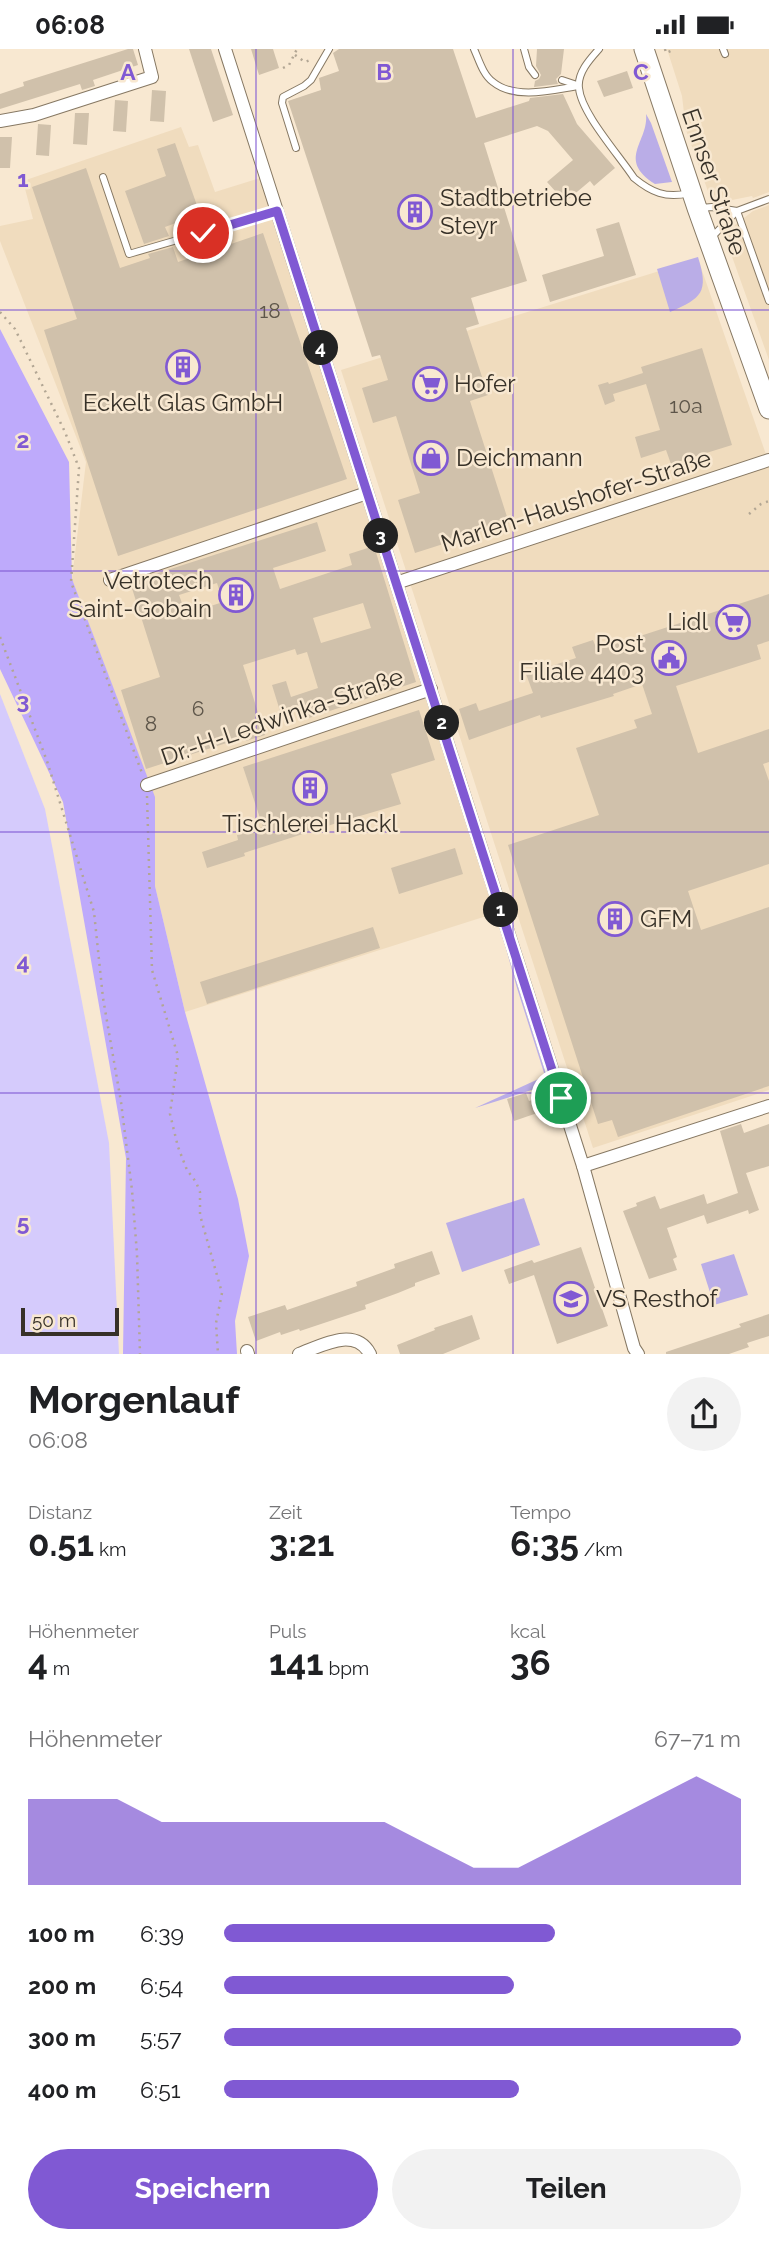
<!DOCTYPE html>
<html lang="de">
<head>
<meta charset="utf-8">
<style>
  :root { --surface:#fff; --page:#f2f2f2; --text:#202124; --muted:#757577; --accent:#8059d3 }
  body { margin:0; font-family:Raleway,sans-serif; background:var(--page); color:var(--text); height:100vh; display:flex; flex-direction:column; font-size:26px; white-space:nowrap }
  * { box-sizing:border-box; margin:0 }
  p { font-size:23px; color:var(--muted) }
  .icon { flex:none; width:38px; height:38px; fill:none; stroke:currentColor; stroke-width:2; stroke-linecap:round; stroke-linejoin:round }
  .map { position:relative; height:1305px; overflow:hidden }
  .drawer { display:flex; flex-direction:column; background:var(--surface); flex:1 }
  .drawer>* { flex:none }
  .scale { position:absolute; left:21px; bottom:18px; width:98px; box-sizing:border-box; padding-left:7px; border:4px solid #373128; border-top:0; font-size:19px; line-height:24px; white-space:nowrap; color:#373128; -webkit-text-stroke:5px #f8e8d1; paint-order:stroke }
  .pin { position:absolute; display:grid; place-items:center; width:60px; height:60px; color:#fff; margin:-30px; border:4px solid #fff; border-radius:50%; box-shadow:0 2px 7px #0007 }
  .km { position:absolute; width:35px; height:35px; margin:-18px; border-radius:50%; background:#222; color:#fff; font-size:19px; line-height:35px; text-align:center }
  .round { display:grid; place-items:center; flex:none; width:74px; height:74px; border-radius:37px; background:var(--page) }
  .overview { display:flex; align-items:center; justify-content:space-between; height:119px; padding:0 28px }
  h1 { font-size:38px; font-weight:700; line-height:52px }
  .stats { display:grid; grid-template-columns:repeat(3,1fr); gap:10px; height:119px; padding:7px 28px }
  .stats div { display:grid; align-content:center }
  .stats b { font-size:35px; font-weight:700 }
  .stats small { font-size:19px; font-weight:400 }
  .stats p { font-size:19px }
  .chart { height:196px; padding:14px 28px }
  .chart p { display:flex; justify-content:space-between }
  .chart svg { width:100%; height:126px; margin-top:7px; fill:var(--accent); opacity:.7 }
  .cta { display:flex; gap:14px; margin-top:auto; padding:14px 28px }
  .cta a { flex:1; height:80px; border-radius:42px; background:var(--accent); color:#fff; font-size:28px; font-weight:700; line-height:80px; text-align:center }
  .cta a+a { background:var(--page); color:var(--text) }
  ul { padding:0 28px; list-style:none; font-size:23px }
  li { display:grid; grid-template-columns:112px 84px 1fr; align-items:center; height:52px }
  li i { height:18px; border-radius:9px; background:var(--accent) }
  .status { display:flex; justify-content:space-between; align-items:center; height:49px; padding:0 35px; background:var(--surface); direction:ltr }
  .status svg { height:19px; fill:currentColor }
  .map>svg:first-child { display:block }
  .built { fill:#f0dcbe }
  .green { fill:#baade7 }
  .forest { fill:#beaafb }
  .water { fill:#d5cbfc }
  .building { fill:#d0c1ab; fill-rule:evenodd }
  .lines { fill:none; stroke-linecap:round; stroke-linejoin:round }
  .lane-casing { stroke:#867863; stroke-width:8 }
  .street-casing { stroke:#867863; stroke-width:14 }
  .primary-casing { stroke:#867863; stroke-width:21 }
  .path { stroke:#b2a694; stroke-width:2.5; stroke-dasharray:2 5; stroke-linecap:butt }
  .lane { stroke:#fff; stroke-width:6 }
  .street { stroke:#fff; stroke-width:12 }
  .primary { stroke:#fff; stroke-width:19 }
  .route-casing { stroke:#fff; stroke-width:14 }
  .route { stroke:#8059d3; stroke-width:9 }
  .grid { fill:none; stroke:#8059d3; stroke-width:2; stroke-opacity:0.55 }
  .labels { text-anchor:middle; stroke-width:5; stroke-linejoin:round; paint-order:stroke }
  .number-label { font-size:21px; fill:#5d5549 }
  .street-label { font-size:24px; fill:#373128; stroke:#f8e8d1 }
  .poi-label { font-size:24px; fill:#373128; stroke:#f8e8d1; text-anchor:start }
  .grid-label { font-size:23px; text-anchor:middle; font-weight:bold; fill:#8059d3; stroke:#f8e8d1; stroke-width:5; stroke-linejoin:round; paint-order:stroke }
</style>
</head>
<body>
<div class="status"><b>06:08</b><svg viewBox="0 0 49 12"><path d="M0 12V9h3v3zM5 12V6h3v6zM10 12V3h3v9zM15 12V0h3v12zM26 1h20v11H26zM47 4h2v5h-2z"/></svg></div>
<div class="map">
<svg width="769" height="1305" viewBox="0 0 769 1305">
  <rect width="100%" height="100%" fill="#f8e8d1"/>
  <g class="built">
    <path d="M667,0H769V143L753,149L752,147L727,152H717L710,148L686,81L682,47Z"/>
    <path d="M181,78L189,98L198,96L215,143L260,129L496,864L185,963L155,837L154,748L72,530L86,413L0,192V177L33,170L23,132Z"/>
    <path d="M769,156V311L725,188L726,183L753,162Z"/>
    <path d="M698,210L769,414V1041L593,1099L341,321Z"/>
  </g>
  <g class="green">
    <path d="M646,65L651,74L672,133L655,135C616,110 649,93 646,65Z"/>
    <path d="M698,208C709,243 702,249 670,263L657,220Z"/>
    <path d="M496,864L551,1035L475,1059L545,1027L517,939Z"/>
    <path d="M524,1149L540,1196L462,1223L446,1174Z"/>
    <path d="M734,1205L748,1246L714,1256L701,1215Z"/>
  </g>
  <path class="forest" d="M0,280L69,413L72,530L155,748V837L185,963L238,1150L249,1207L235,1272L237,1305H123L126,1109L63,753L0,620Z"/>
  <path class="water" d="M0,645L45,760L109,1094L119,1305H0Z"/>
  <g class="building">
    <path d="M128,0H133L138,16L93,31L95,37L82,41L80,35L0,60V45L24,37L23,33Z"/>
    <path d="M189,0H211L233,66L213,73Z"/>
    <path d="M251,0H273L279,19L259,26Z"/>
    <path d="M339,0H453L476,69L529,52L530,49L563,45L577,75L615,119L594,137L590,132L565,153L547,133L573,111L548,82L537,77L484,94L527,232L471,249L479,275L466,279L488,346L470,352L509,474L415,504L398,451L420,444L396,367L373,374L362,339L388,331L380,306L372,308L288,52L321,41L319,29L339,22L333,4Z"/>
    <path d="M537,0H564L561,25L556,30L558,35L534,38L535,32L539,30L541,26L536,17Z"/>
    <path d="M627,22L633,39L604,48L597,32Z"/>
    <path d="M152,41L166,42L164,73L150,72Z"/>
    <path d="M115,51L128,52L126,83L113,82Z"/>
    <path d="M75,64H89L87,96L73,95Z"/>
    <path d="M38,75L51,76L49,107L36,106Z"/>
    <path d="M0,88H12L10,119H0Z"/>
    <path d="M175,94L200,165L165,178L169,187L144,195L125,142L166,127L157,100Z"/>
    <path d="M86,119L120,219L150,209L148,205L173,198L178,213L263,184L347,430L118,507L44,281L77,270L32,138Z"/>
    <path d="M619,173L636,226L550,253L542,226L604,207L596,180Z"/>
    <path d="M702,299L732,396L671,415L666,401L641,409L635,388L660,381L646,335L613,345L615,352L605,356L598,336L608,333L609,335L643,324L641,318Z"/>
    <path d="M317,473L326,502L273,519L280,540L352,516L349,505L374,497L416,633L303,671L298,657L280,662L272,636L286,632L291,648L318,639L307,603L297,606L295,600L243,616L265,686L246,692L245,688L146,720L121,641L160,628L130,533ZM217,534L223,553L186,565L179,546ZM363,554L371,579L321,594L313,569Z"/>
    <path d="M769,545V592L757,596L761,610L676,637L698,704L769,680V713L763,715L769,732V815L688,842L701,881L769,858V1037L618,1088L612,1071L598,1075L508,796L599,766L576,699L637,679L634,671L652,665L642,635L613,645L614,647L541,669L540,666L469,691L459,660L476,654L479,662L533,644L526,625L576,609L572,598L593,591L597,601Z"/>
    <path d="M419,661L435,711L391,725L401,755L346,771L244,804L245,807L207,819L202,803L238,791L237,786L263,778L243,718Z"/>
    <path d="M455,799L463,825L399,845L391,819Z"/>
    <path d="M373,878L380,899L207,955L200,933Z"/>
    <path d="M526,1044L529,1052L542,1048L546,1061L514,1072L507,1050Z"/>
    <path d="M741,1075L744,1084L769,1075V1117L746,1124L759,1161L749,1165L748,1161L707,1175L704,1166L667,1179L677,1208L673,1210L677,1221L649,1230L623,1162L637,1157L636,1154L655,1147L660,1160L704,1145L707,1155L738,1144L720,1082Z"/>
    <path d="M581,1198L608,1277L557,1295L534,1226L509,1235L504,1221L532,1211L534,1214Z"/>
    <path d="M432,1202L440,1225L415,1234V1237L398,1244L365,1256L366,1260L300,1282L299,1280L281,1286L280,1283L256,1292L248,1268L285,1256L287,1261L357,1237L356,1233L395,1219L394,1215Z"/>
    <path d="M769,1265V1287L747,1294L749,1298L729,1305H666V1303L741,1278L739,1275Z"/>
    <path d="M472,1266L480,1290L443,1305H400L397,1296L435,1281L434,1279Z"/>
  </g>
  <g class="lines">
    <g class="lane-casing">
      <g id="lane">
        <path d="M474,0C479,11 483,26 493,33C515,51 553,41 578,37"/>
        <path d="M524,0L529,18L535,26"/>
        <path d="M599,0C590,10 577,24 579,39C581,64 619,106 634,129C651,143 666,150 689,144"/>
        <path d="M723,0L725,5"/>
        <path d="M562,31L577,36"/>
        <path d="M296,99L282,54L283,48L304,37L311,31L329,0"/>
        <path d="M103,128L129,205L277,162"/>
        <path d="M701,159L712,158L737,162"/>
        <path d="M737,162L769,252"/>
        <path d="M711,189L737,162L769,150"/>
      </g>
    </g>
    <g class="street-casing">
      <g id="street">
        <path d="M225,0L583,1117L634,1299L638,1305"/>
        <path d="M0,72L34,66L152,28L145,0"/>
        <path d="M110,531L367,444"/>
        <path d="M396,534L769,411"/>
        <path d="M147,736L431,640"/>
        <path d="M583,1117L769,1057"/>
        <path d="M247,1302L248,1305"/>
        <path d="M299,1305C321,1297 355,1277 370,1305"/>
      </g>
    </g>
    <g class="primary-casing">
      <path id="primary" d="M644,0L697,159L769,360"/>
    </g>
    <g class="path">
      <path d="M665,0L666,4L675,0"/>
      <path d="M295,6L305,13L310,11"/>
      <path d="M283,19L289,16L297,0"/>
      <path d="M0,263L15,280L65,383L79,419L71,533L142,724"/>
      <path d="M749,465L761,455L769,452"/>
      <path d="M0,588L47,712L94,863L103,949L121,1053L132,1141L137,1205L140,1305"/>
      <path d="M147,747L152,921L178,1007L170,1065L178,1098L187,1121L196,1133L200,1143V1166L222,1244L216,1274L218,1305"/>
    </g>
    <use href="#lane" class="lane"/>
    <use href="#street" class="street"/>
    <use href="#primary" class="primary"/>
  </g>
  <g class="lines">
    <g class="route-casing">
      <path id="route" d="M203,184L277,162L561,1049"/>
    </g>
    <use href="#route" class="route"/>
  </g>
  <path class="grid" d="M256,0V1305M513,0V1305M0,261H769M0,522H769M0,783H769M0,1044H769"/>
  <defs>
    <g id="building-ring" transform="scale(1.75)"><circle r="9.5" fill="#f8e8d1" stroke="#8059d3" stroke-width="1.5"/><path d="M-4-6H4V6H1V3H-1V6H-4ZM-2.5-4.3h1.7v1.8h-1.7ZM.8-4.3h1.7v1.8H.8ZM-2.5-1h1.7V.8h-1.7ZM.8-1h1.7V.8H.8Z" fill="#8059d3"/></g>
    <g id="supermarket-ring" transform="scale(1.75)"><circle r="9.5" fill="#f8e8d1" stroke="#8059d3" stroke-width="1.5"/><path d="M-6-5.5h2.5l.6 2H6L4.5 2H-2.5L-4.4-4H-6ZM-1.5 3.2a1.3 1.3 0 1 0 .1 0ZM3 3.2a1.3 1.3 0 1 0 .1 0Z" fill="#8059d3"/></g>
    <g id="shop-ring" transform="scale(1.75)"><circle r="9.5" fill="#f8e8d1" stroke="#8059d3" stroke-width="1.5"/><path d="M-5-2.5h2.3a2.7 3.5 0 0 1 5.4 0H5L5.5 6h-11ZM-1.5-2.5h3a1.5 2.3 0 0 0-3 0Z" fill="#8059d3"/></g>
    <g id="civic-ring" transform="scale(1.75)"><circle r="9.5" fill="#f8e8d1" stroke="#8059d3" stroke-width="1.5"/><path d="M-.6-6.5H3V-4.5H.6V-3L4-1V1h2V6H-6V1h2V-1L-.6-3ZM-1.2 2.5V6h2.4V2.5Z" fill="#8059d3"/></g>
    <g id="school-ring" transform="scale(1.75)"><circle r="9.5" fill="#f8e8d1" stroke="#8059d3" stroke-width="1.5"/><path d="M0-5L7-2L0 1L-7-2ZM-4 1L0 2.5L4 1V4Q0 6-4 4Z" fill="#8059d3"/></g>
  </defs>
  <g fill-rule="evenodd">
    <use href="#building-ring" x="415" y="163"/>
    <use href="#building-ring" x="183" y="318"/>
    <use href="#supermarket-ring" x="430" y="335"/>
    <use href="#shop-ring" x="431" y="409"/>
    <use href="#building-ring" x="236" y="546"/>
    <use href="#supermarket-ring" x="733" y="573"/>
    <use href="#civic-ring" x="669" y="609"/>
    <use href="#building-ring" x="310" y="739"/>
    <use href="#building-ring" x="615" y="870"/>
    <use href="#school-ring" x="571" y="1250"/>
  </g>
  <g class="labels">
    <g class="number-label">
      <text x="270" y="269">18</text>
      <text x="686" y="364">10a</text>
      <text x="198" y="667">6</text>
      <text x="151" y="682">8</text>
    </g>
    <g class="street-label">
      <text transform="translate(714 133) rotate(71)" y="8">Ennser Straße</text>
      <text transform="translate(576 452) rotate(-18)" y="8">Marlen-Haushofer-Straße</text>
      <text transform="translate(282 668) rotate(-19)" y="8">Dr.-H-Ledwinka-Straße</text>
    </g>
    <g class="poi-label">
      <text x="440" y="157">Stadtbetriebe<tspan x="440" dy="28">Steyr</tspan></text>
      <text x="454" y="343">Hofer</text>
      <text x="183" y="362" text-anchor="middle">Eckelt Glas GmbH</text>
      <text x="456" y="417">Deichmann</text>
      <text x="212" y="540" text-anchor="end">Vetrotech<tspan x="212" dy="28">Saint-Gobain</tspan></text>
      <text x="708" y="581" text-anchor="end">Lidl</text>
      <text x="644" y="603" text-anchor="end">Post<tspan x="644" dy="28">Filiale 4403</tspan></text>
      <text x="310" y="783" text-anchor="middle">Tischlerei Hackl</text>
      <text x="640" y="878">GFM</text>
      <text x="596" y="1258">VS Resthof</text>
    </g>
  </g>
  <g class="grid-label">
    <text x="128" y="31">A</text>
    <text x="384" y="31">B</text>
    <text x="641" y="31">C</text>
    <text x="23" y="138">1</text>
    <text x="23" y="399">2</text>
    <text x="23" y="660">3</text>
    <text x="23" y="921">4</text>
    <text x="23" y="1182">5</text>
  </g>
</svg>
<div class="scale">50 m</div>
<div class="pin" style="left:561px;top:1049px;background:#1e9e55"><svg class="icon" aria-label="arrive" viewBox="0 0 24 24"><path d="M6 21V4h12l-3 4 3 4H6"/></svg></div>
<div class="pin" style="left:203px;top:184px;background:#d93025"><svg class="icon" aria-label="check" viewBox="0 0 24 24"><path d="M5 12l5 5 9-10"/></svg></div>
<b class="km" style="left:501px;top:861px">1</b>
<b class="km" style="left:442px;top:674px">2</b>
<b class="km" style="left:381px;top:487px">3</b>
<b class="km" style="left:321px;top:299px">4</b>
</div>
<section class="drawer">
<div class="overview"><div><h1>Morgenlauf</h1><p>06:08</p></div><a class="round"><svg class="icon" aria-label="share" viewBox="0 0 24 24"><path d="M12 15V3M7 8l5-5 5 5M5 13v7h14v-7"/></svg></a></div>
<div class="stats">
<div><p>Distanz</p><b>0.51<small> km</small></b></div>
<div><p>Zeit</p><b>3:21</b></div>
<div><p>Tempo</p><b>6:35<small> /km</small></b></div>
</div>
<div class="stats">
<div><p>Höhenmeter</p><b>4<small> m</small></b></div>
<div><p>Puls</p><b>141<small> bpm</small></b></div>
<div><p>kcal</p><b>36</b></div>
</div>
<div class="chart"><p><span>Höhenmeter</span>67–71 m</p>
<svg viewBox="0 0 160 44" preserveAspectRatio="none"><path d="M0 44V14L10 14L20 14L30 22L40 22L50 22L60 22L70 22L80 22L90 30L100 38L110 38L120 30L130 22L140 14L150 6L160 14V44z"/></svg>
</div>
<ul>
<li><b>100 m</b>6:39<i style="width:64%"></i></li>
<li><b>200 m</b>6:54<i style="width:56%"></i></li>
<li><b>300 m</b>5:57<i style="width:100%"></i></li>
<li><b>400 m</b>6:51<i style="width:57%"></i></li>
</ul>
<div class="cta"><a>Speichern</a><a>Teilen</a></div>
</section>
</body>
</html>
